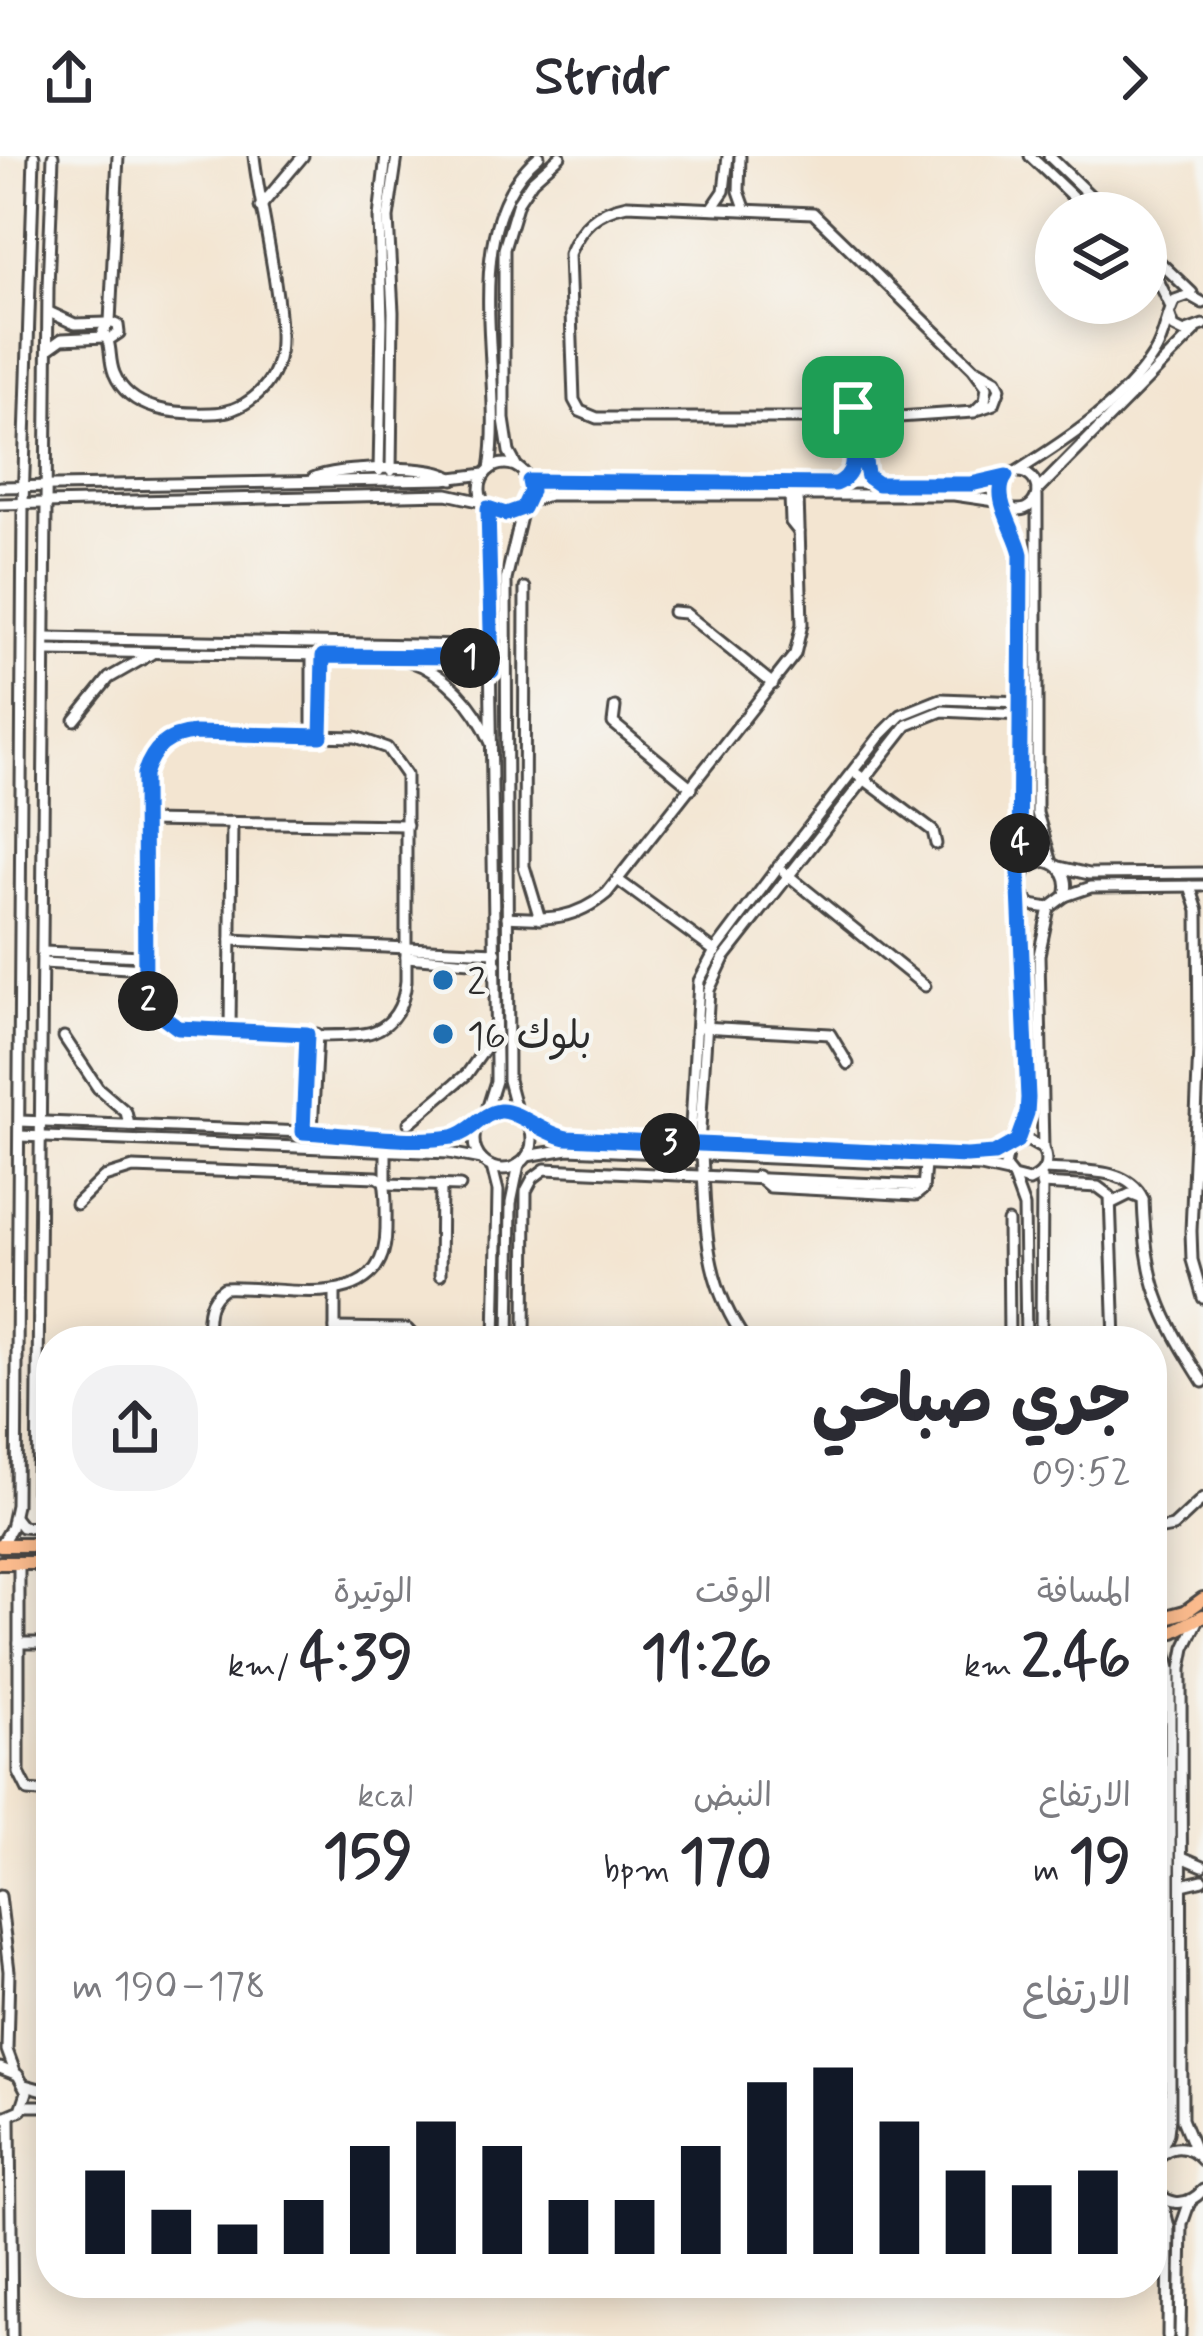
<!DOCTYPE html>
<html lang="ar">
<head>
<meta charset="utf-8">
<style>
  :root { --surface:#fff; --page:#f2f2f3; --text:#2b2b33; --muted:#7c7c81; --accent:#111827 }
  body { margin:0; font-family:Mynerve,"Playpen Sans Arabic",sans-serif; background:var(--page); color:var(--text); direction:rtl; height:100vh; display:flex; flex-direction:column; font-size:45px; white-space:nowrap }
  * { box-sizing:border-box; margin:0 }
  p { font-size:39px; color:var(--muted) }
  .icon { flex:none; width:66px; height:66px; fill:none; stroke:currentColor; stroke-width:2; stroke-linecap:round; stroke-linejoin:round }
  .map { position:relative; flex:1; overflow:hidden; direction:ltr }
  .side { position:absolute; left:36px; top:1170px; width:1131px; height:972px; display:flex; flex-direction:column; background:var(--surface); border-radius:48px; box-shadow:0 6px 30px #0003; direction:rtl }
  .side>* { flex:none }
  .tools { position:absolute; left:1035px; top:36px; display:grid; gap:24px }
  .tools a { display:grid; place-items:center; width:132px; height:132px; border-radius:50%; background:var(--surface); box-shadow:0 6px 30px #0003; font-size:60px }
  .pin { position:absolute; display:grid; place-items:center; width:102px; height:102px; color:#fff; margin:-51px; border-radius:24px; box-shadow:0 6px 18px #0006 }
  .km { position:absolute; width:60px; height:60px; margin:-30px; border-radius:50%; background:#222; color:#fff; font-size:33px; line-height:60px; text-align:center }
  .round { display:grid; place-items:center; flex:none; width:126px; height:126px; border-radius:48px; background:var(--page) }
  .overview { display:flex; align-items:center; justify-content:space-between; height:204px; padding:0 36px }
  h1 { font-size:66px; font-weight:700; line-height:90px }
  .metrics { display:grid; grid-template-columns:repeat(3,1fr); gap:18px; height:204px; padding:12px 36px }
  .metrics div { display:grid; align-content:center }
  .metrics b { font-size:60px; font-weight:700 }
  .metrics small { font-size:33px; font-weight:400 }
  .metrics p { font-size:33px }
  .chart { height:336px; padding:24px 36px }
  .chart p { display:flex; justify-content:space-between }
  .chart svg { width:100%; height:216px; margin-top:12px; stroke:var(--accent); stroke-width:6 }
  header { display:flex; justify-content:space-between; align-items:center; height:156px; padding:0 36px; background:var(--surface); font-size:54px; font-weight:700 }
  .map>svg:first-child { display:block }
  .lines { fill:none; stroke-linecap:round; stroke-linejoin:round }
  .minor-casing { stroke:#494744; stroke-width:15 }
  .major-casing { stroke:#494744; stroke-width:18 }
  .minor { stroke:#fff; stroke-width:9 }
  .major { stroke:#fbbb8d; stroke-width:12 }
  .route-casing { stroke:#fff; stroke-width:24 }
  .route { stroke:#1a73e8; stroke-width:15 }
  .poi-dot { fill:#1f6fb2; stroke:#f6f6f2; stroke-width:4.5 }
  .labels { text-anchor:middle; stroke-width:9; stroke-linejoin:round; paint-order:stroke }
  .poi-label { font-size:39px; fill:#2b2b2b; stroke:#f6f6f2; text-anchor:start }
</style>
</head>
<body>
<header><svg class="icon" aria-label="forward" viewBox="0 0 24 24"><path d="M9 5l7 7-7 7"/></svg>Stridr<svg class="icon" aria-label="share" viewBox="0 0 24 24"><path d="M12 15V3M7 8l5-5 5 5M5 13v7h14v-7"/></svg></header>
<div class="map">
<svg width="1203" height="2180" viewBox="0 0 1203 2180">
  <rect width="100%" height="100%" fill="#f6f6f2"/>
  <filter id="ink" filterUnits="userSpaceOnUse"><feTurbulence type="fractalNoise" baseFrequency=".00833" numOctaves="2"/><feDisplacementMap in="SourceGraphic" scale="24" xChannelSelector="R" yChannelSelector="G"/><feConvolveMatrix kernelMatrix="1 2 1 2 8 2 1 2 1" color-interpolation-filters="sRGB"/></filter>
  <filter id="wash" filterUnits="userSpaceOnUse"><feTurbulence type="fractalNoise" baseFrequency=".004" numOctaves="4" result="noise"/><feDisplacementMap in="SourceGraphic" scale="48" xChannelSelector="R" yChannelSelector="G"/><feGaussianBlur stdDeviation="2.7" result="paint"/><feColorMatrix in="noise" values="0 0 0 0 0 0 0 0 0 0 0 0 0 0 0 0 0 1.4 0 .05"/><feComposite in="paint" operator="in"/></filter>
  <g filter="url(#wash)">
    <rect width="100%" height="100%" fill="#f3e5d1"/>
  </g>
  <g filter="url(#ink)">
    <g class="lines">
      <g class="minor-casing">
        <g id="minor">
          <path d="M740,0L739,35L745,52"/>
          <path d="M1030,0L1090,57"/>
          <path d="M1049,0L1108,57"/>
          <path d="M260,51L303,0"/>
          <path d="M713,51L724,35L728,0"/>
          <path d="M1146,93L1192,137"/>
          <path d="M1146,112L1159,126L1171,151"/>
          <path d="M49,156L75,168L107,167"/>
          <path d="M1170,160L1174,171L1184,176L1203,169"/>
          <path d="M110,166L118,0"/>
          <path d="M110,183L119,177L118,169L110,166L103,175C113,189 108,201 114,217C130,256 176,258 211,257C242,257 271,234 278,203C288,161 259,50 254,0"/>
          <path d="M48,193L62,183L105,181"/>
          <path d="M978,214L996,224L1000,232L994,248L980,253"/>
          <circle cx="857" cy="262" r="11"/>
          <path d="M846,262H597L580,255L574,244L569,98C581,69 597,55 627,49L813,57L973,212L987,231L985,245L974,256L868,263"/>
          <path d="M863,270C864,291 860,315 878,328"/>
          <circle cx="505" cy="333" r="25"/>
          <path d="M517,311L509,296L504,263V93L518,46L532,25L560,0"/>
          <path d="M490,313C506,216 454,72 539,0"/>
          <path d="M379,315L382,165L379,61L386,0"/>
          <path d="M391,315L393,156L388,62L397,0"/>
          <circle cx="1018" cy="335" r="19"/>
          <path d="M1016,316C1065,285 1123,248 1154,198C1165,181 1166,160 1175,144L1189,139L1203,147"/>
          <path d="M313,322C337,311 433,307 453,323"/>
          <path d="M529,324L954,328L1006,320"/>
          <path d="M841,325L846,323L853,302L848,268"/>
          <path d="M0,331L444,323L485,318"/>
          <path d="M1037,335L1195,175"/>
          <path d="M790,340L791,366L799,376"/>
          <path d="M1037,340V657L1052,707"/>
          <path d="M527,346L549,339H954L1002,346"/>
          <path d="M0,348L447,338L483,346"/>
          <path d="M1004,349L1021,398L1022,718"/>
          <path d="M525,432L524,710L540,763"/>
          <path d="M673,456L685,457L773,528"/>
          <path d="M46,482L472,490L493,484"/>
          <path d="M46,495L465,501L481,506L492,515"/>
          <path d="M408,504C447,518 475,549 491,587"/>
          <path d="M615,551L613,567L692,632"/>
          <path d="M75,564L109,522L151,498"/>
          <path d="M195,577L356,581L387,592L406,619V825C404,847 395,868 372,876C351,884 197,878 175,871C159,865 151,852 145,837L144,618C153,592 166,579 195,577Z"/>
          <path d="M312,579V500"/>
          <path d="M321,580L323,500"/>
          <path d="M857,618L933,675L936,688"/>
          <path d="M144,665L407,669"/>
          <path d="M1059,711L1089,718L1203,717"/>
          <path d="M784,716L925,830"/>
          <path d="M619,725L716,796"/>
          <path d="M1190,730L1198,755L1199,891L1191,1075L1192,1104L1203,1142"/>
          <path d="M1065,740L1091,731L1203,730"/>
          <path d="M507,761C547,764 575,764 607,737L795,498L802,468L798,340"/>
          <path d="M231,784L496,796"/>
          <path d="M43,796L144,800"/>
          <path d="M406,801L496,808"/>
          <path d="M43,807L145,813"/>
          <path d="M701,871L830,878L848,908"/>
          <path d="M230,875L232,666"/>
          <path d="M64,881L98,932L126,956L129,969"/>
          <circle cx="503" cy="984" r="29"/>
          <path d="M517,958L508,924L506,424L523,352"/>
          <path d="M485,960L496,925V907L488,352"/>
          <path d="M20,965L432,981L457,980L477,970"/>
          <path d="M525,965L538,974L567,982L967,1001L994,998L1027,984L1043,993C1050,1008 1044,1019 1029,1025L1013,1021L1005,1011L1008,993"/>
          <path d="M409,967L467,918L496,877"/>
          <path d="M303,976L307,878"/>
          <path d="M312,976L317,878"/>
          <path d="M20,980L449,997L481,1003"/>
          <path d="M1017,985L1027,957L1028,942L1019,733L1026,712L1045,705C1063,709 1070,723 1065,740L1049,752L1030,749L1019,733"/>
          <path d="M690,988L699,825L715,795L778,711L880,580L901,559L941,543L1022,546"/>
          <path d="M699,989L709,834L724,802L907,569L942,555L1022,559"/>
          <path d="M1043,993L1039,799L1049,752"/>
          <path d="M386,994V1028L460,1030"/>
          <path d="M702,999C707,1071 702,1122 746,1185"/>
          <path d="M527,1000L568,993L981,1011L1008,1017"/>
          <path d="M1203,1007V1026"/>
          <path d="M492,1011L498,1035L495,1185"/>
          <path d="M1045,1013C1077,1016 1128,1009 1143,1043C1146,1127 1158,1155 1203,1226"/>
          <path d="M757,1020L770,1031L916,1039L923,1033L925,1009"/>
          <path d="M1013,1021L1024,1051L1026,1185"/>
          <path d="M1041,1028L1098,1031L1110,1040L1115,1185"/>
          <path d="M1112,1047L1130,1038L1143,1043"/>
          <path d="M76,1048L104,1021L133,1012L377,1021L384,1025C387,1040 386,1057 386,1073C386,1162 283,1129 224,1132C205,1145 208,1163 207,1185"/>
          <path d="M1008,1066L1009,1185"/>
          <path d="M440,1119L441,1029"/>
          <path d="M335,1134V1185"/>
          <path d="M335,1172L407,1173L418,1185"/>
          <path d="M509,1185L511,1047L519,1008"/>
          <path d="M525,1185L526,1035L533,1022L545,1013L923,1030"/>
          <path d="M1041,1185L1042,1022"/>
          <path d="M15,1362L22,1371L34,1372L44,1358"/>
          <path d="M51,1369L41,1353L37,1335L48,132L53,0"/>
          <path d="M1152,1375L1173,1371L1203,1343"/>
          <path d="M1,1389L11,1372L16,1349L23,348L34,0"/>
          <path d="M19,1407V1617L28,1635L51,1637"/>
          <path d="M1154,1479L1165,1492L1170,1513V1961L1168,1977L1158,2000"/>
          <path d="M19,1487H51"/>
          <path d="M1182,1701L1203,1710"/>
          <path d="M1182,1729L1203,1724"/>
          <path d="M0,1740L9,1815L7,1894L15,1916"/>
          <path d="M0,1912L18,1919L27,1936L21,1954L0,1963"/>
          <path d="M25,1929L51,1936"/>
          <path d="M24,1950H51"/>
          <path d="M10,1962L12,2180"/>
          <path d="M1196,1997L1182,1963L1181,1513L1185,1492L1199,1463"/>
          <path d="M1152,2012C1163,1988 1186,1985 1203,2005"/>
          <path d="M1152,2027C1163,2050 1186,2053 1203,2034"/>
          <path d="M1162,2042L1169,2071L1168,2180"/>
          <path d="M1180,2180L1182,2068L1190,2045"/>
        </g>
      </g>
      <g class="major-casing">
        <g id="major">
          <path d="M0,1389H51"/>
          <path d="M0,1407H51"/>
          <path d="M1152,1465L1185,1456L1203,1443"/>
          <path d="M1152,1479L1174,1475L1203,1460"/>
        </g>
      </g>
      <use href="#minor" class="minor"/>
      <use href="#major" class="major"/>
    </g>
  </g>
  <g class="lines" filter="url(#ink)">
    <g class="route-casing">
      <path id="route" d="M853,251L862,252L868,258C865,279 862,299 868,321L878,328H971L1006,320C990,341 1016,374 1021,398L1019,733L1028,942L1027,957L1017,985L994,998L967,1000L567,982C544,978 516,953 500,955C481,957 472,977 452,981C408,988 349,978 303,976L307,878L178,872L151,852L145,837L144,618C153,592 167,579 195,577L321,580L323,500L465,501L481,506L492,515L488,352L506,358L523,352L531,335L529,325L836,328C871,312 836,274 853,251Z"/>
    </g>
    <use href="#route" class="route"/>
  </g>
  <g class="poi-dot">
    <circle cx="443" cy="824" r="12"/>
    <circle cx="443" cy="878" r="12"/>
  </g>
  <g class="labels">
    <g class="poi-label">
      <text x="467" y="838">2</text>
      <text x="467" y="892">بلوك 16</text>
    </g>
  </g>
</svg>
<div class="tools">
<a><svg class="icon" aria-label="layers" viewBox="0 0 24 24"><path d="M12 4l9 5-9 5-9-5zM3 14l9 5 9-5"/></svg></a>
</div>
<div class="pin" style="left:853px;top:251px;background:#1e9e55"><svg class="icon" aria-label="arrive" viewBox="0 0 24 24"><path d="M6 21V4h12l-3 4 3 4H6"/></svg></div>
<b class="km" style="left:470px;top:502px">1</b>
<b class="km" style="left:148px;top:845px">2</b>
<b class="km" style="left:670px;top:987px">3</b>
<b class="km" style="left:1020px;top:687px">4</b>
<section class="side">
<div class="overview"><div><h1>جري صباحي</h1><p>09:52</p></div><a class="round"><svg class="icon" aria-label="share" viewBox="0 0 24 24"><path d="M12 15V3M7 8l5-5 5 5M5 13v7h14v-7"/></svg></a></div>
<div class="metrics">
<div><p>المسافة</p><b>2.46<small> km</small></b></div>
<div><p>الوقت</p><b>11:26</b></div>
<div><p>الوتيرة</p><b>4:39<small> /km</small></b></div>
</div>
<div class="metrics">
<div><p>الارتفاع</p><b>19<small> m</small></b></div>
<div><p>النبض</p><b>170<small> bpm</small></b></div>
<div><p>kcal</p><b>159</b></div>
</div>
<div class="chart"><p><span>الارتفاع</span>178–190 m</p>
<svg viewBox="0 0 160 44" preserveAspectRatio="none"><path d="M5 44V27M15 44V35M25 44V38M35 44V33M45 44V22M55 44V17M65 44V22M75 44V33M85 44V33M95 44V22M105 44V9M115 44V6M125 44V17M135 44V27M145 44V30M155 44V27"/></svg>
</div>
</section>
</div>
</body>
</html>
